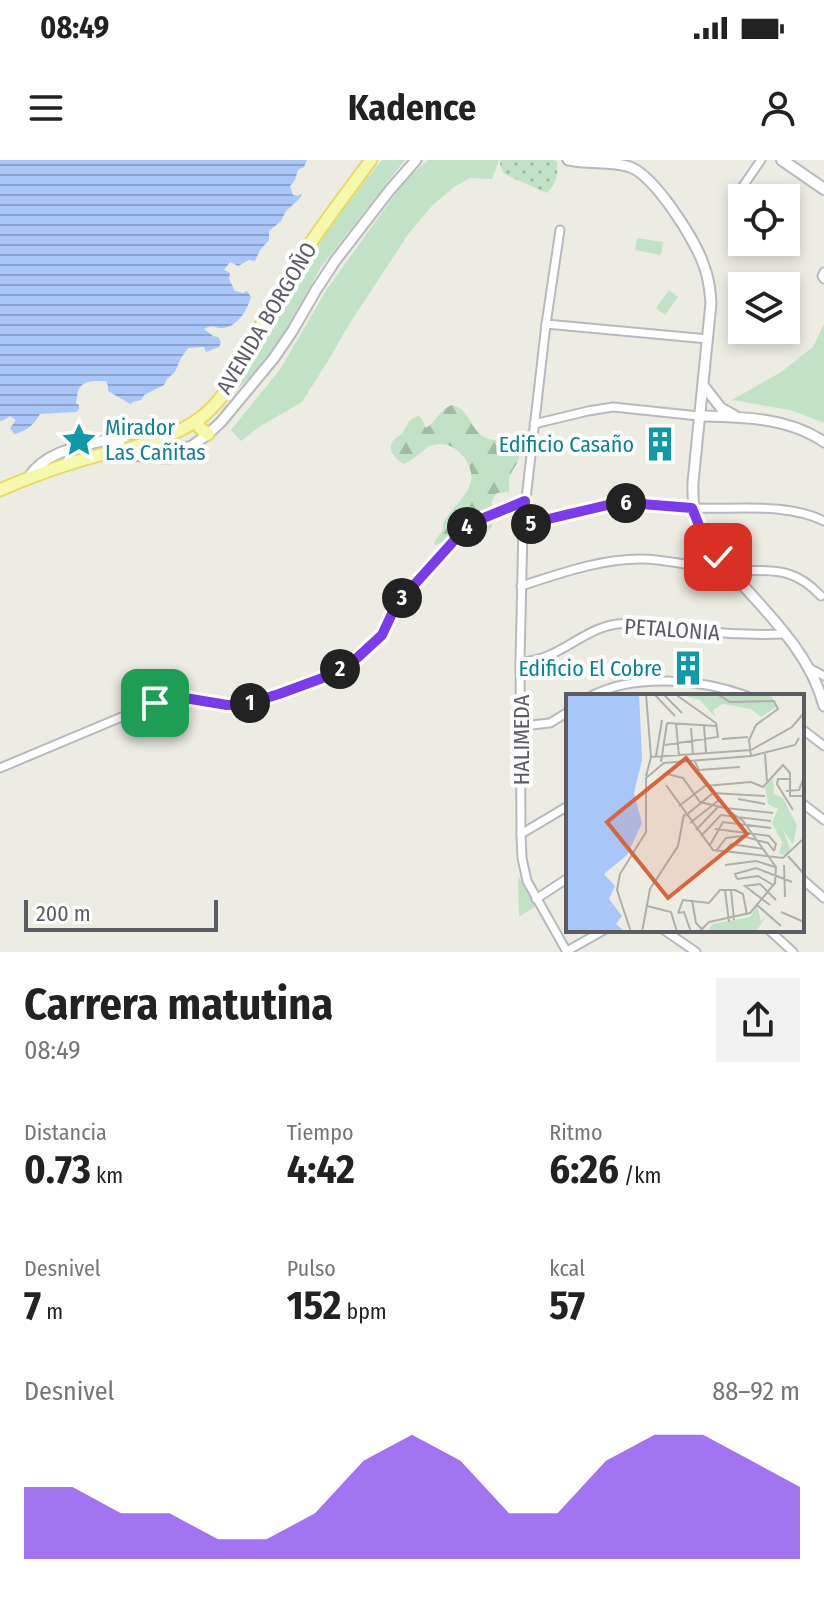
<!DOCTYPE html>
<html lang="es">
<head>
<meta charset="utf-8">
<style>
  :root { --surface:#fff; --page:#f2f2f2; --text:#222; --muted:#767676; --accent:#7c3aed }
  body { margin:0; font-family:"Fira Sans Condensed",sans-serif; background:var(--page); color:var(--text); height:100vh; display:flex; flex-direction:column; font-size:30px; white-space:nowrap }
  * { box-sizing:border-box; margin:0 }
  p { font-size:26px; color:var(--muted) }
  .icon { flex:none; width:44px; height:44px; fill:none; stroke:currentColor; stroke-width:2; stroke-linecap:round; stroke-linejoin:round }
  .map { position:relative; height:792px; overflow:hidden }
  .panel { display:flex; flex-direction:column; background:var(--surface); flex:1 }
  .panel>* { flex:none }
  .tools { position:absolute; left:728px; top:24px; display:grid; gap:16px }
  .tools a { display:grid; place-items:center; width:72px; height:72px; border-radius:0px; background:var(--surface); box-shadow:0 4px 12px #0003; font-size:40px }
  .scale { position:absolute; left:24px; bottom:20px; width:194px; box-sizing:border-box; padding-left:8px; border:4px solid #5b5d63; border-top:0; font-size:22px; line-height:28px; white-space:nowrap; color:#5b5d63; -webkit-text-stroke:6px #fff; paint-order:stroke }
  .pin { position:absolute; display:grid; place-items:center; width:68px; height:68px; color:#fff; margin:-34px; border-radius:16px; box-shadow:0 4px 12px #0006 }
  .km { position:absolute; width:40px; height:40px; margin:-20px; border-radius:50%; background:#222; color:#fff; font-size:22px; line-height:40px; text-align:center }
  .round { display:grid; place-items:center; flex:none; width:84px; height:84px; border-radius:0px; background:var(--page) }
  .head { display:flex; align-items:center; justify-content:space-between; height:136px; padding:0 24px }
  h1 { font-size:44px; font-weight:700; line-height:60px }
  .metrics { display:grid; grid-template-columns:repeat(3,1fr); gap:12px; height:136px; padding:8px 24px }
  .metrics div { display:grid; align-content:center }
  .metrics b { font-size:40px; font-weight:700 }
  .metrics small { font-size:22px; font-weight:400 }
  .metrics p { font-size:22px }
  .chart { height:224px; padding:16px 24px }
  .chart p { display:flex; justify-content:space-between }
  .chart svg { width:100%; height:144px; margin-top:8px; fill:var(--accent); opacity:.7 }
  .status { display:flex; justify-content:space-between; align-items:center; height:56px; padding:0 40px; background:var(--surface); direction:ltr }
  .status svg { height:22px; fill:currentColor }
  header { display:flex; justify-content:space-between; align-items:center; height:104px; padding:0 24px; background:var(--surface); font-size:36px; font-weight:700 }
  .map>svg:first-child { display:block }
  .grass { fill:#c2e2c8 }
  .forest { fill:url(#forest-firs) }
  .park { fill:url(#park-dots) }
  .water { fill:url(#water-rules) }
  .lines { fill:none; stroke-linecap:round; stroke-linejoin:round }
  .minor-casing { stroke:#b8b9be; stroke-width:11 }
  .tertiary-casing { stroke:#b8b9be; stroke-width:13 }
  .secondary-casing { stroke:#b9bac0; stroke-width:14 }
  .primary-casing { stroke:#e6da63; stroke-width:15 }
  .minor { stroke:#fff; stroke-width:7 }
  .tertiary { stroke:#fff; stroke-width:9 }
  .secondary { stroke:#fff; stroke-width:10 }
  .primary { stroke:#f6f8ad; stroke-width:11 }
  .primary-bridge-casing { stroke:#e6da63; stroke-width:15; stroke-linecap:butt }
  .primary-bridge { stroke:#f6f8ad; stroke-width:11 }
  .route-casing { stroke:#fff; stroke-width:16 }
  .route { stroke:#7c3aed; stroke-width:10 }
  .labels { text-anchor:middle; stroke-width:8; stroke-linejoin:round; paint-order:stroke }
  .street-label { font-size:22px; fill:#5b5d63; stroke:#fff }
  .culture-label { font-size:22px; fill:#0d838f; stroke:#fff; text-anchor:end }
  .inset-road { fill:none; stroke:#afafac; stroke-width:2 }
  .view { fill:#d5663d; fill-opacity:0.15; stroke:#d5663d; stroke-width:4 }
  .inset-edge { fill:none; stroke:#5b5d63; stroke-width:4 }
</style>
</head>
<body>
<div class="status"><b>08:49</b><svg viewBox="0 0 49 12"><path d="M0 12V9h3v3zM5 12V6h3v6zM10 12V3h3v9zM15 12V0h3v12zM26 1h20v11H26zM47 4h2v5h-2z"/></svg></div>
<header><svg class="icon" aria-label="menu" viewBox="0 0 24 24"><path d="M4 6h16M4 12h16M4 18h16"/></svg>Kadence<svg class="icon" aria-label="person" viewBox="0 0 24 24"><circle cx="12" cy="8" r="4"/><path d="M4 21q1-7 8-7t8 7"/></svg></header>
<div class="map">
<svg width="824" height="792" viewBox="0 0 824 792">
  <defs>
    <pattern id="forest-firs" width="22" height="20" patternUnits="userSpaceOnUse" patternTransform="scale(2)"><rect width="22" height="20" fill="#c2e2c8"/><path d="M5 1l3.5 6h-7zM16 11l3.5 6h-7z" fill="#a1baa6"/></pattern>
    <pattern id="park-dots" width="8" height="8" patternUnits="userSpaceOnUse" patternTransform="scale(2)"><rect width="8" height="8" fill="#c2e2c8"/><path d="M2 2h.1M6 6h.1" fill="none" stroke="#a1baa6" stroke-width="1.8" stroke-linecap="round"/></pattern>
    <pattern id="water-rules" width="6" height="5" patternUnits="userSpaceOnUse" patternTransform="scale(2)"><rect width="6" height="5" fill="#a8c6f8"/><path d="M0 2.5h6" fill="none" stroke="#8ca4cc"/></pattern>
  </defs>
  <rect width="100%" height="100%" fill="#edece3"/>
  <g class="grass">
    <path d="M382,0H405L321,107L285,174L269,197L232,235L230,232C253,196 272,157 295,120C321,78 351,38 382,0Z"/>
    <path d="M428,0H499L492,19L470,18L454,27L433,45L409,73L348,166L331,196L302,242L259,267L241,281L231,270L281,208L327,129L404,22Z"/>
    <path d="M637,78L663,82L661,95L635,90Z"/>
    <path d="M669,130L678,137L665,155L656,148Z"/>
    <path d="M824,164V263L790,250L732,240L781,212L813,187Z"/>
    <path d="M518,716L536,746L519,757Z"/>
  </g>
  <path class="forest" d="M452,245C468,248 469,265 481,275C494,286 514,274 519,291C522,302 510,310 509,320C509,324 509,328 509,332L497,333C491,338 493,346 488,351L492,366L482,378L470,384L449,381L434,385C435,377 440,376 443,369C443,367 443,364 444,362C456,339 486,327 463,296C458,290 450,284 441,284C425,283 417,300 403,304C396,299 387,291 392,282C394,278 399,277 402,273C410,264 405,259 420,256L426,268C437,261 440,249 452,245Z"/>
  <path class="park" d="M501,0H553L557,1C558,15 557,23 547,33L504,14L500,4Z"/>
  <path class="water" d="M0,0H307L304,7L298,10L295,20L290,26L293,35L298,36L302,34L299,39L286,51L281,61L269,71V80L260,90L255,101L249,100L238,106L230,102L224,110L230,113L229,119L235,131L243,133L247,131L251,137C247,150 239,165 224,168C214,169 214,163 204,169L213,176L218,177L221,182L219,187L206,192L204,187L188,188L181,198L175,212L167,219L164,225L144,235L141,240L133,242L130,244L108,231V226L106,221C96,221 82,219 78,231C77,235 77,239 76,243L79,245V249L76,252L40,254C35,264 24,273 14,274L10,268L16,260L10,256L4,260L0,261Z"/>
  <g class="lines">
    <g class="minor-casing">
      <g id="minor">
        <path d="M741,29L761,0"/>
        <path d="M560,70L546,164L523,365L520,502L521,674L522,698L527,721L567,792"/>
        <path d="M824,112L822,116L824,119"/>
        <path d="M546,164L708,179"/>
        <path d="M534,264L588,251L613,247L699,256"/>
        <path d="M523,365C554,361 583,348 614,344C641,341 668,346 695,348C736,350 786,342 824,361"/>
        <path d="M521,426C559,414 599,399 640,399C671,399 700,409 731,410C769,412 791,404 821,436"/>
        <path d="M520,502C559,501 581,469 617,464C644,461 672,468 698,471C727,474 757,475 785,474"/>
        <path d="M809,508L824,516"/>
        <path d="M591,536C635,513 701,519 747,536"/>
        <path d="M522,566L550,563L568,552"/>
        <path d="M802,569L824,586"/>
        <path d="M0,608L162,540L185,538L227,545H244L279,534L328,516L357,498L382,475L396,445L469,364L525,341"/>
        <path d="M802,643L824,660"/>
        <path d="M521,674L568,646"/>
        <path d="M802,719L824,738"/>
        <path d="M536,739L568,718"/>
        <path d="M664,770L696,792"/>
        <path d="M769,770L793,792"/>
        <path d="M567,791L604,770"/>
      </g>
    </g>
    <g class="tertiary-casing">
      <g id="tertiary">
        <path d="M568,0C588,5 611,0 630,7C655,16 696,81 704,106C709,118 710,130 711,143L693,322C692,352 696,364 712,389C751,440 807,482 824,546"/>
        <path d="M703,225L721,248L735,256"/>
        <path d="M699,256C741,257 788,257 824,282"/>
        <path d="M117,294C148,294 170,306 199,288"/>
        <path d="M29,317C44,293 76,287 102,281L109,280L157,290L172,291L192,286L208,274L221,262L274,198L293,170L316,130L335,101L389,31L416,0"/>
      </g>
    </g>
    <g class="secondary-casing">
      <path id="secondary" d="M782,0L824,29"/>
    </g>
    <g class="primary-casing">
      <g id="primary">
        <path d="M197,260L200,268L208,274"/>
        <path d="M155,281C172,274 190,267 204,255C228,235 240,207 254,179C264,159 275,139 286,120C312,78 342,39 371,0"/>
        <path d="M0,330C41,312 82,298 126,289"/>
      </g>
    </g>
    <use href="#minor" class="minor"/>
    <use href="#tertiary" class="tertiary"/>
    <use href="#secondary" class="secondary"/>
    <use href="#primary" class="primary"/>
    <g class="primary-bridge-casing">
      <path id="primary-bridge" d="M126,289L155,281"/>
    </g>
    <use href="#primary-bridge" class="primary-bridge"/>
  </g>
  <g class="lines">
    <g class="route-casing">
      <path id="route" d="M155,543L170,539L185,538L227,545H244L279,534L328,516L357,498L382,475L396,445L469,364L525,341L523,365L612,344L629,343L692,348L702,373L718,397"/>
    </g>
    <use href="#route" class="route"/>
  </g>
  <defs>
    <g id="sight-bare" transform="scale(2.76)"><path d="M0-6L1.8-2.2L6-1.7L2.9 1.2L3.7 5.4L0 3.3L-3.7 5.4L-2.9 1.2L-6-1.7L-1.8-2.2Z" fill="#0f9aa8" stroke="#fff" stroke-width="2.5" paint-order="stroke"/></g>
    <g id="building-bare" transform="scale(2.76)"><path d="M-4-6H4V6H1V3H-1V6H-4ZM-2.5-4.3h1.7v1.8h-1.7ZM.8-4.3h1.7v1.8H.8ZM-2.5-1h1.7V.8h-1.7ZM.8-1h1.7V.8H.8Z" fill="#0f9aa8" stroke="#fff" stroke-width="2.5" paint-order="stroke"/></g>
  </defs>
  <g fill-rule="evenodd">
    <use href="#sight-bare" x="79" y="280"/>
    <use href="#building-bare" x="660" y="284"/>
    <use href="#building-bare" x="688" y="508"/>
  </g>
  <g class="labels">
    <g class="street-label">
      <text transform="translate(266 158) rotate(-59)" y="8">AVENIDA BORGOÑO</text>
      <text transform="translate(672 469) rotate(4)" y="8">PETALONIA</text>
      <text transform="translate(521 580) rotate(-90)" y="8">HALIMEDA</text>
    </g>
    <g class="culture-label">
      <text x="105" y="275" text-anchor="start">Mirador<tspan x="105" dy="25">Las Cañitas</tspan></text>
      <text x="634" y="292">Edificio Casaño</text>
      <text x="662" y="516">Edificio El Cobre</text>
    </g>
  </g>
  <g transform="translate(566 534)">
    <rect width="238" height="238" fill="#edece3"/>
    <path d="M111,0H205L210,13L195,23L185,15L157,10L147,16L150,24L134,6ZM191,212L195,227L200,222L190,238H141L146,230L184,223Z" fill="#c2e2c8"/>
    <path d="M207,84L208,100L217,104L231,132L227,150L217,136L224,155L220,161L213,160L216,148L206,129L212,115L202,110L199,93Z" fill="#c2e2c8"/>
    <path d="M0,0H73L76,66L68,99L76,129L61,161L38,180L49,192L43,205L56,222L50,230L59,238H0Z" fill="#a8c6f8"/>
    <path class="inset-road" d="M88,0L109,22M97,0L116,19M101,29L151,32M110,29L113,62M138,32L140,58M125,34L127,60M156,45L182,43M99,51L152,43L150,29L109,0M185,56L226,33L238,19M199,60L201,87M90,62L96,26M185,62L229,51L233,44M85,63L185,56M128,66L133,76L174,73M95,68L101,29M80,82L85,63L80,0M223,85H212L211,90L227,116M100,91L147,156L184,160M81,94L102,80L117,84L134,108L159,114L177,127L210,173L209,189L184,219L143,228L133,238M220,97L233,96L238,83M172,105L199,110M113,112L139,92L185,88L197,93L217,71L224,79V102H238M159,114L207,119M119,122L147,99L199,102M124,129L153,106M149,135L203,142L210,150L208,157M130,136L152,113M135,142L155,121L205,127M144,151L157,128L205,134M150,157L160,144L176,142L202,149L208,157M157,160L165,150L198,155M184,160L217,164L236,146M222,162L238,180M159,171L190,167L209,173M218,171L219,203M171,185L169,180L190,174L226,188M171,185L192,182L207,191M159,196L163,228M165,196L168,226M126,206L130,229L139,238M191,211L215,232M204,211L179,192L194,190L210,206M81,212L105,218L111,238M215,218L238,228M112,219L117,206L143,209L154,196H169L177,200L181,221M112,219L118,218L125,238M65,238L51,196L54,180L80,138V84L98,69L185,62L183,46L190,31L212,15L208,7L164,8L151,0M76,238L84,195L112,152L118,120"/>
    <path class="view" d="M120,64L181,140L102,204L41,128Z"/>
    <rect width="238" height="238" class="inset-edge"/>
  </g>
</svg>
<div class="tools">
<a><svg class="icon" aria-label="locate" viewBox="0 0 24 24"><circle cx="12" cy="12" r="6"/><path d="M12 2v4M12 18v4M2 12h4M18 12h4"/></svg></a>
<a><svg class="icon" aria-label="layers" viewBox="0 0 24 24"><path d="M12 4l9 5-9 5-9-5zM3 14l9 5 9-5"/></svg></a>
</div>
<div class="scale">200 m</div>
<div class="pin" style="left:155px;top:543px;background:#1e9e55"><svg class="icon" aria-label="arrive" viewBox="0 0 24 24"><path d="M6 21V4h12l-3 4 3 4H6"/></svg></div>
<div class="pin" style="left:718px;top:397px;background:#d93025"><svg class="icon" aria-label="check" viewBox="0 0 24 24"><path d="M5 12l5 5 9-10"/></svg></div>
<b class="km" style="left:250px;top:543px">1</b>
<b class="km" style="left:340px;top:509px">2</b>
<b class="km" style="left:402px;top:438px">3</b>
<b class="km" style="left:467px;top:367px">4</b>
<b class="km" style="left:531px;top:364px">5</b>
<b class="km" style="left:626px;top:343px">6</b>
</div>
<section class="panel">
<div class="head"><div><h1>Carrera matutina</h1><p>08:49</p></div><a class="round"><svg class="icon" aria-label="share" viewBox="0 0 24 24"><path d="M12 15V3M7 8l5-5 5 5M5 13v7h14v-7"/></svg></a></div>
<div class="metrics">
<div><p>Distancia</p><b>0.73<small> km</small></b></div>
<div><p>Tiempo</p><b>4:42</b></div>
<div><p>Ritmo</p><b>6:26<small> /km</small></b></div>
</div>
<div class="metrics">
<div><p>Desnivel</p><b>7<small> m</small></b></div>
<div><p>Pulso</p><b>152<small> bpm</small></b></div>
<div><p>kcal</p><b>57</b></div>
</div>
<div class="chart"><p><span>Desnivel</span>88–92 m</p>
<svg viewBox="0 0 160 44" preserveAspectRatio="none"><path d="M0 44V22L10 22L20 30L30 30L40 38L50 38L60 30L70 14L80 6L90 14L100 30L110 30L120 14L130 6L140 6L150 14L160 22V44z"/></svg>
</div>
</section>
</body>
</html>
